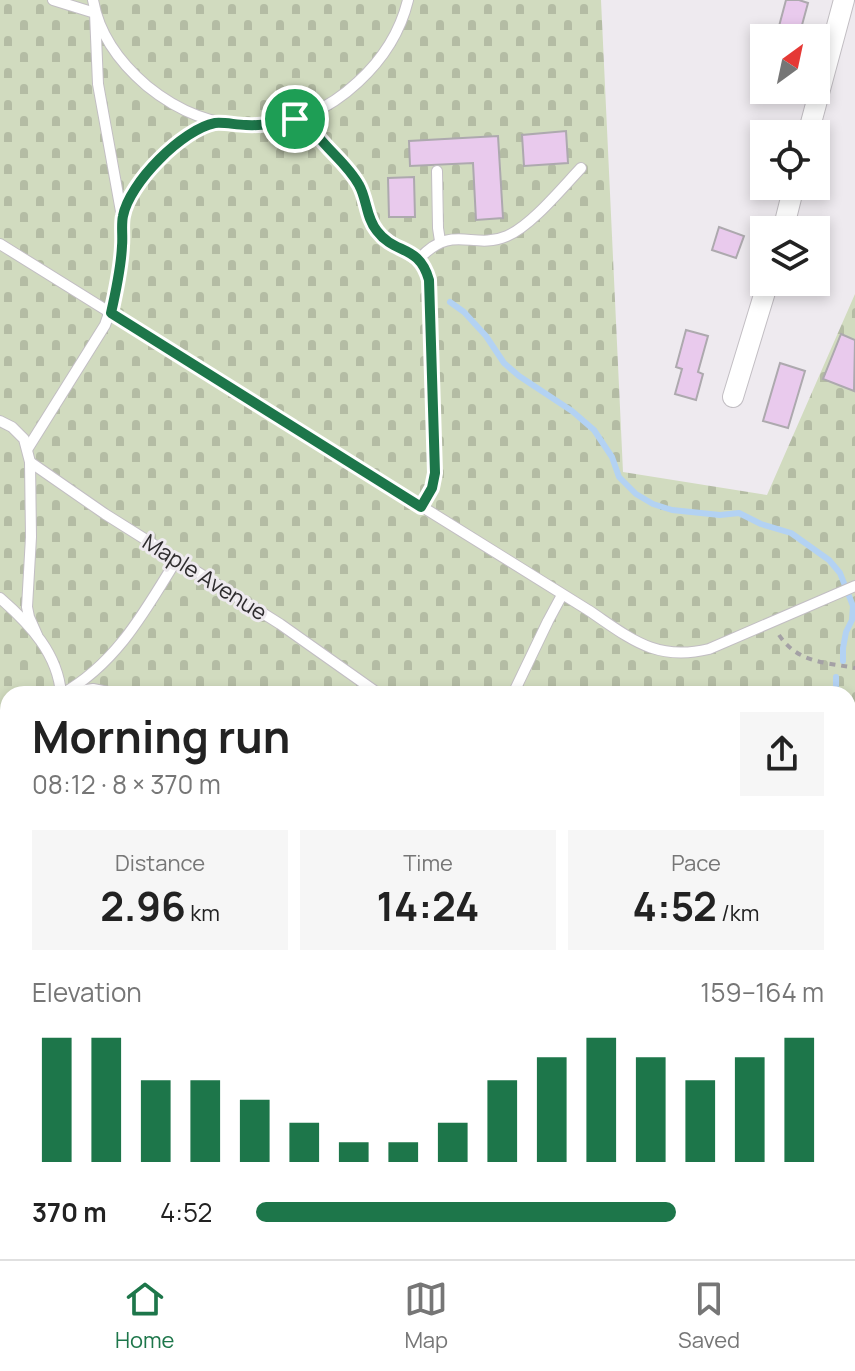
<!DOCTYPE html>
<html lang="en">
<head>
<meta charset="utf-8">
<style>
  :root { --surface:#fff; --page:#f6f6f6; --text:#222; --muted:#767676; --line:#e0e0e0; --accent:#1d764a }
  body { margin:0; font-family:Manrope,sans-serif; background:var(--page); color:var(--text); height:100vh; display:flex; flex-direction:column; font-size:30px; white-space:nowrap }
  * { box-sizing:border-box; margin:0 }
  p { font-size:26px; color:var(--muted) }
  .icon { flex:none; width:44px; height:44px; fill:none; stroke:currentColor; stroke-width:2; stroke-linecap:round; stroke-linejoin:round }
  .map { position:relative; flex:1; overflow:hidden }
  .side { position:absolute; left:0px; top:686px; width:856px; height:574px; display:flex; flex-direction:column; background:var(--surface); border-radius:24px 24px 0 0; box-shadow:0 4px 12px #0003 }
  .side>* { flex:none }
  .needle { width:52px; rotate:33deg }
  .fabs { position:absolute; left:750px; top:24px; display:grid; gap:16px }
  .fabs a { display:grid; place-items:center; width:80px; height:80px; border-radius:0px; background:var(--surface); box-shadow:0 4px 12px #0003; font-size:40px }
  .pin { position:absolute; display:grid; place-items:center; width:68px; height:68px; color:#fff; margin:-34px; border:4px solid #fff; border-radius:50%; box-shadow:0 2px 8px #0007 }
  .round { display:grid; place-items:center; flex:none; width:84px; height:84px; border-radius:0px; background:var(--page) }
  .head { display:flex; align-items:center; justify-content:space-between; height:136px; padding:0 32px }
  h1 { font-size:44px; font-weight:700; line-height:60px }
  .stats { display:grid; grid-template-columns:repeat(3,1fr); gap:12px; height:136px; padding:8px 32px }
  .stats div { display:grid; align-content:center; border-radius:0px; background:var(--page); text-align:center }
  .stats b { font-size:40px; font-weight:700 }
  .stats small { font-size:22px; font-weight:400 }
  .stats p { font-size:22px }
  .chart { height:224px; padding:16px 32px }
  .chart p { display:flex; justify-content:space-between }
  .chart svg { width:100%; height:144px; margin-top:8px; stroke:var(--accent); stroke-width:6 }
  ul { padding:0 32px; list-style:none; font-size:26px }
  li { display:grid; grid-template-columns:128px 96px 1fr; align-items:center; height:60px }
  li i { height:20px; border-radius:10px; background:var(--accent) }
  .tabs { display:flex; justify-content:space-around; align-items:center; height:112px; border-top:2px solid var(--line); background:var(--surface); font-size:22px; color:var(--muted) }
  .tabs a { display:grid; justify-items:center; gap:4px }
  .tabs .on { color:var(--accent) }
  .map>svg:first-child { display:block }
  .cemetery { fill:url(#cemetery-stones) }
  .lines { fill:none; stroke-linecap:round; stroke-linejoin:round }
  .stream { stroke:#b3d2f3; stroke-width:6 }
  .building { fill:#e9caed; stroke:#ada9ae; stroke-width:2 }
  .lane-casing { stroke:#c2bec3; stroke-width:12 }
  .street-casing { stroke:#c2bec3; stroke-width:22 }
  .path { stroke:#a4a1a5; stroke-width:4; stroke-dasharray:6 6; stroke-linecap:butt }
  .lane { stroke:#fff; stroke-width:10 }
  .street { stroke:#fff; stroke-width:20 }
  .route-casing { stroke:#fff; stroke-width:16 }
  .route { stroke:#1d764a; stroke-width:10 }
  .labels { text-anchor:middle; stroke-width:6; stroke-linejoin:round; paint-order:stroke }
  .street-label { font-size:22px; fill:#2e2c2e; stroke:#eeeaef }
</style>
</head>
<body>
<div class="map">
<svg width="855" height="1259" viewBox="0 0 855 1259">
  <defs>
    <pattern id="cemetery-stones" width="16" height="16" patternUnits="userSpaceOnUse" patternTransform="scale(2)"><rect width="16" height="16" fill="#d1dbbf"/><path d="M2 7V4a2 2 0 0 1 4 0v3zM10 15v-3a2 2 0 0 1 4 0v3z" fill="#b4bca4"/></pattern>
  </defs>
  <rect width="100%" height="100%" fill="#eeeaef"/>
  <path class="cemetery" d="M0,0H601L623,472L767,495L855,294V1259H462L464,1252H848V694H8V1252H193V1259L0,1258Z"/>
  <g class="lines">
    <g class="stream">
      <path d="M450,302L464,312L486,336L504,363L519,376L572,411L594,430L612,457L619,477L636,494L653,504L672,510L720,515L739,513L761,524L791,533L829,560L840,573L853,606L852,620L846,632L843,648V661"/>
      <path d="M836,694V677"/>
      <path d="M848,732L855,742"/>
      <path d="M848,829L855,820"/>
      <path d="M848,877L855,882"/>
    </g>
  </g>
  <g class="building">
    <path d="M786,0H799L808,3L799,36L778,30Z"/>
    <path d="M566,131L568,163L524,166L522,135Z"/>
    <path d="M498,136L503,218L476,220L473,163L410,166L409,141Z"/>
    <path d="M414,177L415,217H389L388,178Z"/>
    <path d="M719,227L744,236L736,258L712,250Z"/>
    <path d="M686,330L708,336L698,372L703,374L696,400L675,394L682,369L676,367Z"/>
    <path d="M841,334L855,340L854,391L823,379Z"/>
    <path d="M780,363L805,371L788,428L763,421Z"/>
  </g>
  <g class="lines">
    <g class="lane-casing">
      <g id="lane">
        <path d="M93,0C99,35 120,63 147,86C212,139 296,140 358,82C383,59 400,33 408,0"/>
        <path d="M306,116C317,143 345,159 359,185C367,199 366,218 377,231C395,255 418,244 429,280L435,473L432,488L421,507"/>
        <path d="M437,171L438,228L440,241"/>
        <path d="M123,214C136,177 178,132 218,123"/>
        <path d="M0,244L588,610C630,638 655,662 709,649L855,586"/>
        <path d="M419,259C453,222 472,251 507,236C531,226 562,188 581,168"/>
        <path d="M0,421L12,427L24,439L30,462L31,537L27,607L29,617L37,635"/>
        <path d="M28,448L105,325L114,299L121,259L122,217L98,84L95,13L53,0"/>
        <path d="M30,462L105,514L280,624L379,694"/>
        <path d="M0,598C30,624 58,654 61,694"/>
        <path d="M73,692L93,689L118,694"/>
        <path d="M62,694C117,663 145,611 177,559"/>
        <path d="M513,694L548,621L562,595"/>
        <path d="M0,789L8,787"/>
        <path d="M0,989H8"/>
        <path d="M848,1061L855,1063"/>
        <path d="M659,1252L662,1259"/>
      </g>
    </g>
    <g class="street-casing">
      <g id="street">
        <path d="M808,134L844,0"/>
        <path d="M783,230L794,186"/>
        <path d="M733,397L768,282"/>
      </g>
    </g>
    <path class="path" d="M779,635C798,663 824,662 855,668"/>
    <use href="#lane" class="lane"/>
    <use href="#street" class="street"/>
  </g>
  <g class="lines">
    <g class="route-casing">
      <path id="route" d="M306,116C317,144 345,159 359,185C367,199 366,218 377,231C395,255 419,244 429,280L435,473L432,488L421,507L111,313C116,291 121,268 122,246C123,236 121,225 123,216C129,183 183,129 215,123C225,122 236,125 246,125C267,126 287,122 306,116Z"/>
    </g>
    <use href="#route" class="route"/>
  </g>
  <g class="labels">
    <g class="street-label">
      <text transform="translate(205 577) rotate(32)" y="8">Maple Avenue</text>
    </g>
  </g>
</svg>
<div class="fabs">
<a><svg class="needle" viewBox="-14 -14 28 28"><path d="M0-13l5 13h-10z" fill="#e53935"/><path d="M0 13l5-13h-10z" fill="#767676"/></svg></a>
<a><svg class="icon" aria-label="locate" viewBox="0 0 24 24"><circle cx="12" cy="12" r="6"/><path d="M12 2v4M12 18v4M2 12h4M18 12h4"/></svg></a>
<a><svg class="icon" aria-label="layers" viewBox="0 0 24 24"><path d="M12 4l9 5-9 5-9-5zM3 14l9 5 9-5"/></svg></a>
</div>
<div class="pin" style="left:295px;top:119px;background:#1e9e55"><svg class="icon" aria-label="arrive" viewBox="0 0 24 24"><path d="M6 21V4h12l-3 4 3 4H6"/></svg></div>
<section class="side">
<div class="head"><div><h1>Morning run</h1><p>08:12 · 8 × 370 m</p></div><a class="round"><svg class="icon" aria-label="share" viewBox="0 0 24 24"><path d="M12 15V3M7 8l5-5 5 5M5 13v7h14v-7"/></svg></a></div>
<div class="stats">
<div><p>Distance</p><b>2.96<small> km</small></b></div>
<div><p>Time</p><b>14:24</b></div>
<div><p>Pace</p><b>4:52<small> /km</small></b></div>
</div>
<div class="chart"><p><span>Elevation</span>159–164 m</p>
<svg viewBox="0 0 160 44" preserveAspectRatio="none"><path d="M5 44V6M15 44V6M25 44V19M35 44V19M45 44V25M55 44V32M65 44V38M75 44V38M85 44V32M95 44V19M105 44V12M115 44V6M125 44V12M135 44V19M145 44V12M155 44V6"/></svg>
</div>
<ul>
<li><b>370 m</b>4:52<i style="width:74%"></i></li>
</ul>
</section>
</div>
<nav class="tabs">
<a class="on"><svg class="icon" aria-label="home" viewBox="0 0 24 24"><path d="M3 11l9-7 9 7M6 9v11h12V9"/></svg>Home</a>
<a><svg class="icon" aria-label="map" viewBox="0 0 24 24"><path d="M3 6l6-2 6 2 6-2v14l-6 2-6-2-6 2zM9 4v14M15 6v14"/></svg>Map</a>
<a><svg class="icon" aria-label="saved" viewBox="0 0 24 24"><path d="M7 4h10v16l-5-4-5 4z"/></svg>Saved</a>
</nav>
</body>
</html>
